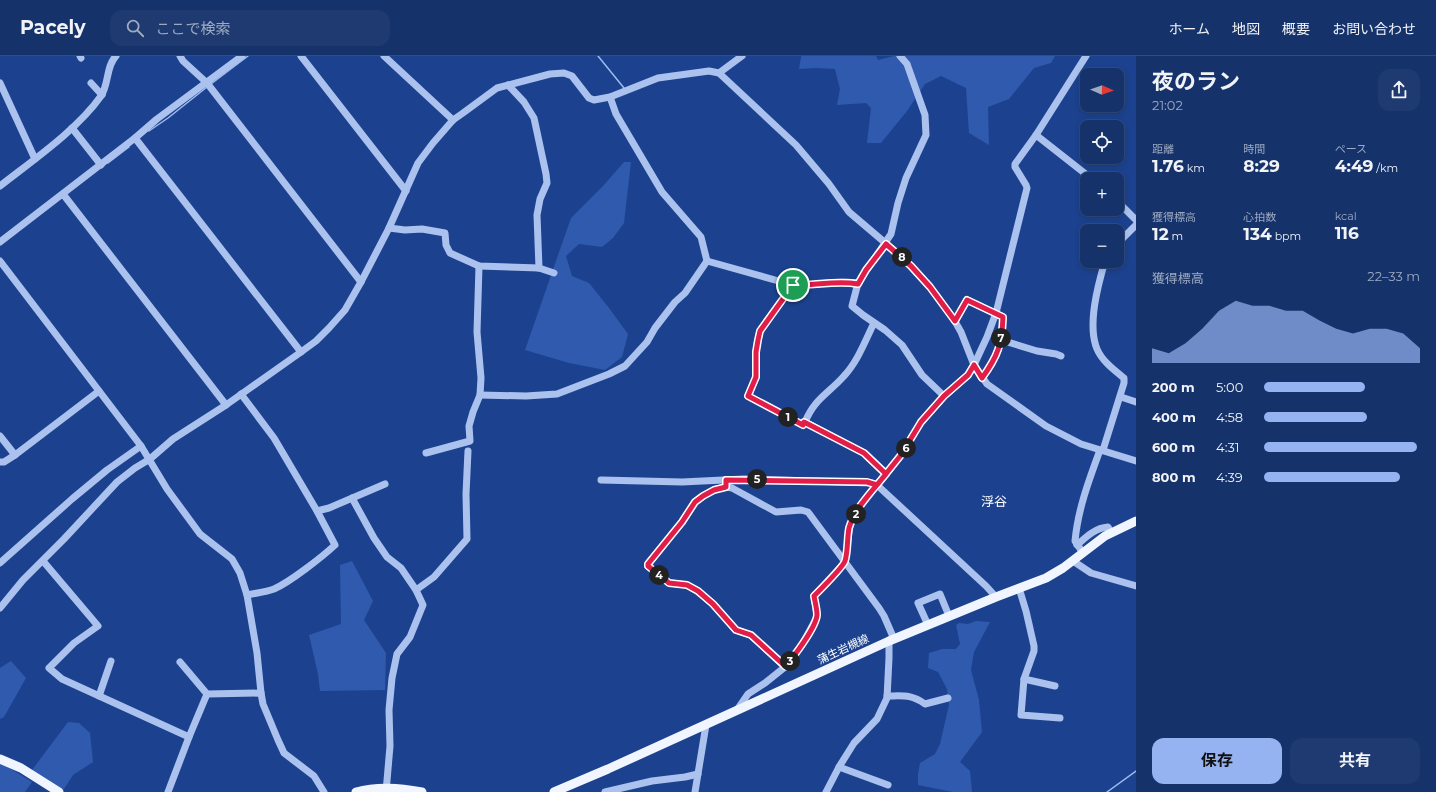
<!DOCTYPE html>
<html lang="ja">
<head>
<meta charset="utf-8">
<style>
  :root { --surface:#15326b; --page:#1e3a71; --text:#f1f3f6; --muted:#9daac1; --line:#344d7e; --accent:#95b2f1 }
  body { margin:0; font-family:Montserrat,"Noto Sans JP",sans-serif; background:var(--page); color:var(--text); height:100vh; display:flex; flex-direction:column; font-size:15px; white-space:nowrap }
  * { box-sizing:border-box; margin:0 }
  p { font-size:13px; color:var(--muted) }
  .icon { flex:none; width:22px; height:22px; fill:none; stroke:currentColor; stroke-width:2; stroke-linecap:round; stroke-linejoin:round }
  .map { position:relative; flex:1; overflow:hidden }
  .panel { display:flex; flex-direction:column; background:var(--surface); width:300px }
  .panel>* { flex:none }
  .needle { width:26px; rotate:92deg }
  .buttons { position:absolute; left:1080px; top:12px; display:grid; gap:8px }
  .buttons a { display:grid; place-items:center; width:44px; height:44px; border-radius:8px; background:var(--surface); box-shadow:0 2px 6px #0003,0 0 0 1px var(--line); font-size:20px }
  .pin { position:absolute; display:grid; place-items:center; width:34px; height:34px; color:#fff; margin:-17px; border:2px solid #fff; border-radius:50%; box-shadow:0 1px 4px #0007 }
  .km { position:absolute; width:20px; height:20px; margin:-10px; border-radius:50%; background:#222; color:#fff; font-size:11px; line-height:20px; text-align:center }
  .round { display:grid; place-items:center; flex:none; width:42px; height:42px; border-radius:12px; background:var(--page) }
  .overview { display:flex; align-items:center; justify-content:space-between; height:68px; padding:0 16px }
  h1 { font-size:22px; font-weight:700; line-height:30px }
  .stats { display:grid; grid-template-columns:repeat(3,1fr); gap:6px; height:68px; padding:4px 16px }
  .stats div { display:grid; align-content:center }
  .stats b { font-size:17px; font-weight:700 }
  .stats small { font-size:11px; font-weight:400 }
  .stats p { font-size:11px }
  .chart { height:112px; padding:8px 16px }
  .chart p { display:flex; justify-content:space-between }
  .chart svg { width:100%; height:72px; margin-top:4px; fill:var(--accent); opacity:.7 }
  .primary-button { display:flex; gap:8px; margin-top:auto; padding:8px 16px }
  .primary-button a { flex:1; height:46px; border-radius:12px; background:var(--accent); color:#111; font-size:16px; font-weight:700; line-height:46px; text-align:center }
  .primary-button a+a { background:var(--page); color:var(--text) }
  ul { padding:0 16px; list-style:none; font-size:13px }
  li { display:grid; grid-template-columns:64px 48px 1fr; align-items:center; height:30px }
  li i { height:10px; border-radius:5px; background:var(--accent) }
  header { display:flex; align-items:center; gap:24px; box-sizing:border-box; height:56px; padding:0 20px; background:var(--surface); border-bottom:1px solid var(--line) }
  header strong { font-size:19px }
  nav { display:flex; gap:22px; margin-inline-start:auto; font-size:14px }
  .search { width:280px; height:36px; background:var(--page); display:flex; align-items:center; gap:10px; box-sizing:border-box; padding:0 14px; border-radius:12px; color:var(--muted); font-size:15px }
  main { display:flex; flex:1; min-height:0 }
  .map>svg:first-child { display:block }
  .green { fill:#2f5aad }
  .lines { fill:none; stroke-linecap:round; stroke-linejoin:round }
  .stream { stroke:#9ebbf0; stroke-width:1.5 }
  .minor { stroke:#abc2ee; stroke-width:7 }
  .major { stroke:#f1f5ff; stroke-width:9 }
  .route-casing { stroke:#fff; stroke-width:8 }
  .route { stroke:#e11d48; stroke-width:5 }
  .labels { text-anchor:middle; stroke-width:3.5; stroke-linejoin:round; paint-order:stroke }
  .street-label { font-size:11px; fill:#fff; stroke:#1c428f }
  .quarter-label { font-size:13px; fill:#fff; stroke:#1c428f }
</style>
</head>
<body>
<header>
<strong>Pacely</strong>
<div class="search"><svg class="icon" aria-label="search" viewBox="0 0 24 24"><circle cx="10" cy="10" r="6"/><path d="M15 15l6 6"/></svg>ここで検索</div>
<nav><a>ホーム</a><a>地図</a><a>概要</a><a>お問い合わせ</a></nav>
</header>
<main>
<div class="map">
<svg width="1136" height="736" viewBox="0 0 1136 736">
  <rect width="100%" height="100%" fill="#1c428f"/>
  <g class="green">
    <path d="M802,0H876L878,4L894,0H1055L1051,7L1034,12L1009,43L988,51L989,89L969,77L966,32L941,20L925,28L907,55L881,87H867L871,52L866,47L837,49L840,33L835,13L816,12L799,13L801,1Z"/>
    <path d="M624,106H631L624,167L613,182L602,191L579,188L566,200L572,220L589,227L609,252L628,278L622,301L605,314L569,307L525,294L571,162L603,130Z"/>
    <path d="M352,505L373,545L364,564L386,597L385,634L320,635L318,618L309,579L341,568L340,509Z"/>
    <path d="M976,565L990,566L974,596L971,614L979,644L982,676L960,706L970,715L972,736H953L918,729V718L920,707L935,698L940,688L949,649L947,633L938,616L928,612L929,597L942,593H956L960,588L956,569L959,567L968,568Z"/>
    <path d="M11,605L26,622L4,661L0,663V612Z"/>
    <path d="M68,666L79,667L90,677L93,706L73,719L62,736L32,714Z"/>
    <path d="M0,706L32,726L25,736H0Z"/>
  </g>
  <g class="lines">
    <g class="stream">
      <path d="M598,0L624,32"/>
      <path d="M211,28L248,0"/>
      <path d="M149,75L168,62L207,31"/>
      <path d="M108,107L129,91"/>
      <path d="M1107,736L1136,715"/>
    </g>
    <g class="minor">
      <path d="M80,0L81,2"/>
      <path d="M180,0L183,5L207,27L361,226"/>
      <path d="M301,0L406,135"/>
      <path d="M384,0L453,64"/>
      <path d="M900,0L907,8L925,59L926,79L906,122L898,147L891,178L858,227L852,250L863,259L885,274L902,289L922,319L944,340"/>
      <path d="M719,17L742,0"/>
      <path d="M0,27L35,103"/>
      <path d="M91,27L102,39"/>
      <path d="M508,29L524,46L534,62L546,118L547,127L540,143L537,159L539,212"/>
      <path d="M610,41L616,58L662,136L701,181L707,205"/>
      <path d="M72,72L101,109"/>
      <path d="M1036,79L1092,123"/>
      <path d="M135,82L301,296"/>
      <path d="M0,130C33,104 77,74 101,40C109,28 106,10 116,0"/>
      <path d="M63,138L226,349"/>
      <path d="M1117,145L1136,164"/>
      <path d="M389,172L405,174L422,173L445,177L446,189L450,197L479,210L539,212L554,217"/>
      <path d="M0,186L135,82L157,63L242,0"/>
      <path d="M1117,188L1136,169"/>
      <path d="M0,205L141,390L167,433L200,478L232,503L240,517L247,539L257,597L261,637L263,648L278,684L284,697L314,720L324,736"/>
      <path d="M707,205L793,229C816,230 835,224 858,227"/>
      <path d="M793,229L760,275L758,284L756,296V321L748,340L803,369L805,366L864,397L886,418"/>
      <path d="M955,265L967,244L1003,261C1002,288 998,300 982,322"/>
      <path d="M1001,284L1037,295L1056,298L1061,300"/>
      <path d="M241,338L274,382L317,455L335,489C322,501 290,526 274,533C266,536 256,537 247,539"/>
      <path d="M480,339L526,340L557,338L609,318L625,310L647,286L655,272L675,246L685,237L707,205"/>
      <path d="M1121,341L1136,346"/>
      <path d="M805,366C815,342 828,338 844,320C858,305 865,285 874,267"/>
      <path d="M0,380L15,399"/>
      <path d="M1103,394L1124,327V322C1114,314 1102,305 1097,293C1087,269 1098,229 1105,205"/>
      <path d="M426,397L470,385L469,370L473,356L480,339L481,322L477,276L479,210"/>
      <path d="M0,406H4L15,399L99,335"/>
      <path d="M601,424L682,426L744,423L872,427L877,429L986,530L996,541"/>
      <path d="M726,424V431L714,434L703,440L695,446L682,466L648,508V510L669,527L687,529L697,535L713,548L736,574L751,579L785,611"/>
      <path d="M726,431L732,432L776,456L801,454L808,456L879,552L884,560L894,583"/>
      <path d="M352,442L374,482L387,501L401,512L416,534L423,549L410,581L397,598L392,622L389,654L390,690L386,736"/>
      <path d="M317,455L329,452L385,428"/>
      <path d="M1077,489C1086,481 1095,472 1108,471L1111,476"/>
      <path d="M1083,497L1075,485C1078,453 1089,424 1100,394"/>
      <path d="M43,505L98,570L74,587L49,612L62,623L189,681"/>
      <path d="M1073,505L1091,517L1136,530"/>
      <path d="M0,507L72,443L107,414L141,390"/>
      <path d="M1019,532L1026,555L1034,590V595L1024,623L1021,659L1060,662"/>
      <path d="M416,534L434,521L467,483L466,438L468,395"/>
      <path d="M0,552L23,524L64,483L117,426L135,412L150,403L173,383L226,349L301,296L316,285L329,272L345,254L361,226L389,172L418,107L433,87L453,64L463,57L497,32L550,18L564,17L572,20L589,42L594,44L610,41L658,22L709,15L719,17L796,89L829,128L849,156L903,202L930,231L953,262L961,276L974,309L987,328L1046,370L1081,388L1136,405"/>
      <path d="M928,569L918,547L940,538L949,560"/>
      <path d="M180,606L207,638L261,637"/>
      <path d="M1024,623L1055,630"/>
      <path d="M99,640L111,605"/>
      <path d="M887,640C903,640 911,638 925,648L948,642"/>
      <path d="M737,654L748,638L765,627L785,611L802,589L816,563L817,558L814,540L845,506L850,469L859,452L901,399L921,366L944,340L968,319L974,309L987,281L996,257L1027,132L1026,129L1015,111V108L1036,79L1086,0"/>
      <path d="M839,711L888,729"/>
      <path d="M168,736L189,681L207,638"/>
      <path d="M605,736L652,725L685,721L698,718"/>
      <path d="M695,736L706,669"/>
      <path d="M826,736L839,711L854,687L877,663L887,642L889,602V585"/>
    </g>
    <g class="major">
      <path d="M0,703L21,712L59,736"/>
      <path d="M356,736C378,730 399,732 422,736"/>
      <path d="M554,736L608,713L889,585L996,541L1046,522L1063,512L1105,480L1136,465"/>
    </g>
  </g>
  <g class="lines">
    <g class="route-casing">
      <path id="route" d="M793,229L760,275L758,284L756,296V321L748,340L803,369L804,366L864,397L886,418C873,434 855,452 849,472C847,482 848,496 845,505C843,511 820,534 814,540C815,546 817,553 817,559C816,571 794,601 785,610L751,579L736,574L713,548L698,535L687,529L669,527L648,510V508L682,466L695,446L703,440L714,434L726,431V424L867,426L877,429L901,399L921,366L944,340L968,319L974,309L982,322C998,300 1002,288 1003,261L967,244L955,265L930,231L911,210L886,188L866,214L858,228C835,224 816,230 793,229"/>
    </g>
    <use href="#route" class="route"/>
  </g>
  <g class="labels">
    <g class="street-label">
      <text transform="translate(843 593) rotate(-25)" y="4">蒲生岩槻線</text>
    </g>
    <g class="quarter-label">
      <text x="994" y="450">浮谷</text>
    </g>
  </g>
</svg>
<div class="buttons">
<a><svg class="needle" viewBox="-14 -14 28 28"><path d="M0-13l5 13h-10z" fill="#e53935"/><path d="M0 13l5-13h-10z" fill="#9daac1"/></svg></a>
<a><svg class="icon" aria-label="locate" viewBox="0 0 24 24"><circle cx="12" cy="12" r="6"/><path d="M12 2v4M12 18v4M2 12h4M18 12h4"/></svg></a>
<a>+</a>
<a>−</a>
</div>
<div class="pin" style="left:793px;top:229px;background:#1e9e55"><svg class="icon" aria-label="arrive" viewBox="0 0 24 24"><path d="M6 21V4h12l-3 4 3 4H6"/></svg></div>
<b class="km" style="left:788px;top:361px">1</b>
<b class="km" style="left:856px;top:458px">2</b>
<b class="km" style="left:790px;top:605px">3</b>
<b class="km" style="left:659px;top:519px">4</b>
<b class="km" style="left:757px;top:423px">5</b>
<b class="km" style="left:906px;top:392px">6</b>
<b class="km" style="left:1001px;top:282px">7</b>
<b class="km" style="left:902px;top:201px">8</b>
</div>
<section class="panel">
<div class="overview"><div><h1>夜のラン</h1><p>21:02</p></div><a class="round"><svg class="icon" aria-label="share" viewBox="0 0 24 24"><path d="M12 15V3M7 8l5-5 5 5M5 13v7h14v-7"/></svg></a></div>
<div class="stats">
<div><p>距離</p><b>1.76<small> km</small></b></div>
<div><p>時間</p><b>8:29</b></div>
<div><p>ペース</p><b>4:49<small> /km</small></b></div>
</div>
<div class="stats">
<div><p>獲得標高</p><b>12<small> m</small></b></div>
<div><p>心拍数</p><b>134<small> bpm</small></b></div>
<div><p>kcal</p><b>116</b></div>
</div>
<div class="chart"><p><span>獲得標高</span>22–33 m</p>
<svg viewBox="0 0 160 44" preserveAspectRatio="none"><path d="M0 44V35L10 38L20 32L30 23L40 12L50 6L60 9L70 9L80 12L90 12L100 18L110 23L120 26L130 23L140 23L150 26L160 35V44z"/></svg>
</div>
<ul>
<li><b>200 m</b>5:00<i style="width:65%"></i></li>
<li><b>400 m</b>4:58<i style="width:66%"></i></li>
<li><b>600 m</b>4:31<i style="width:98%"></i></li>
<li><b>800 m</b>4:39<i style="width:87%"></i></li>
</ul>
<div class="primary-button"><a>保存</a><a>共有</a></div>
</section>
</main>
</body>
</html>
